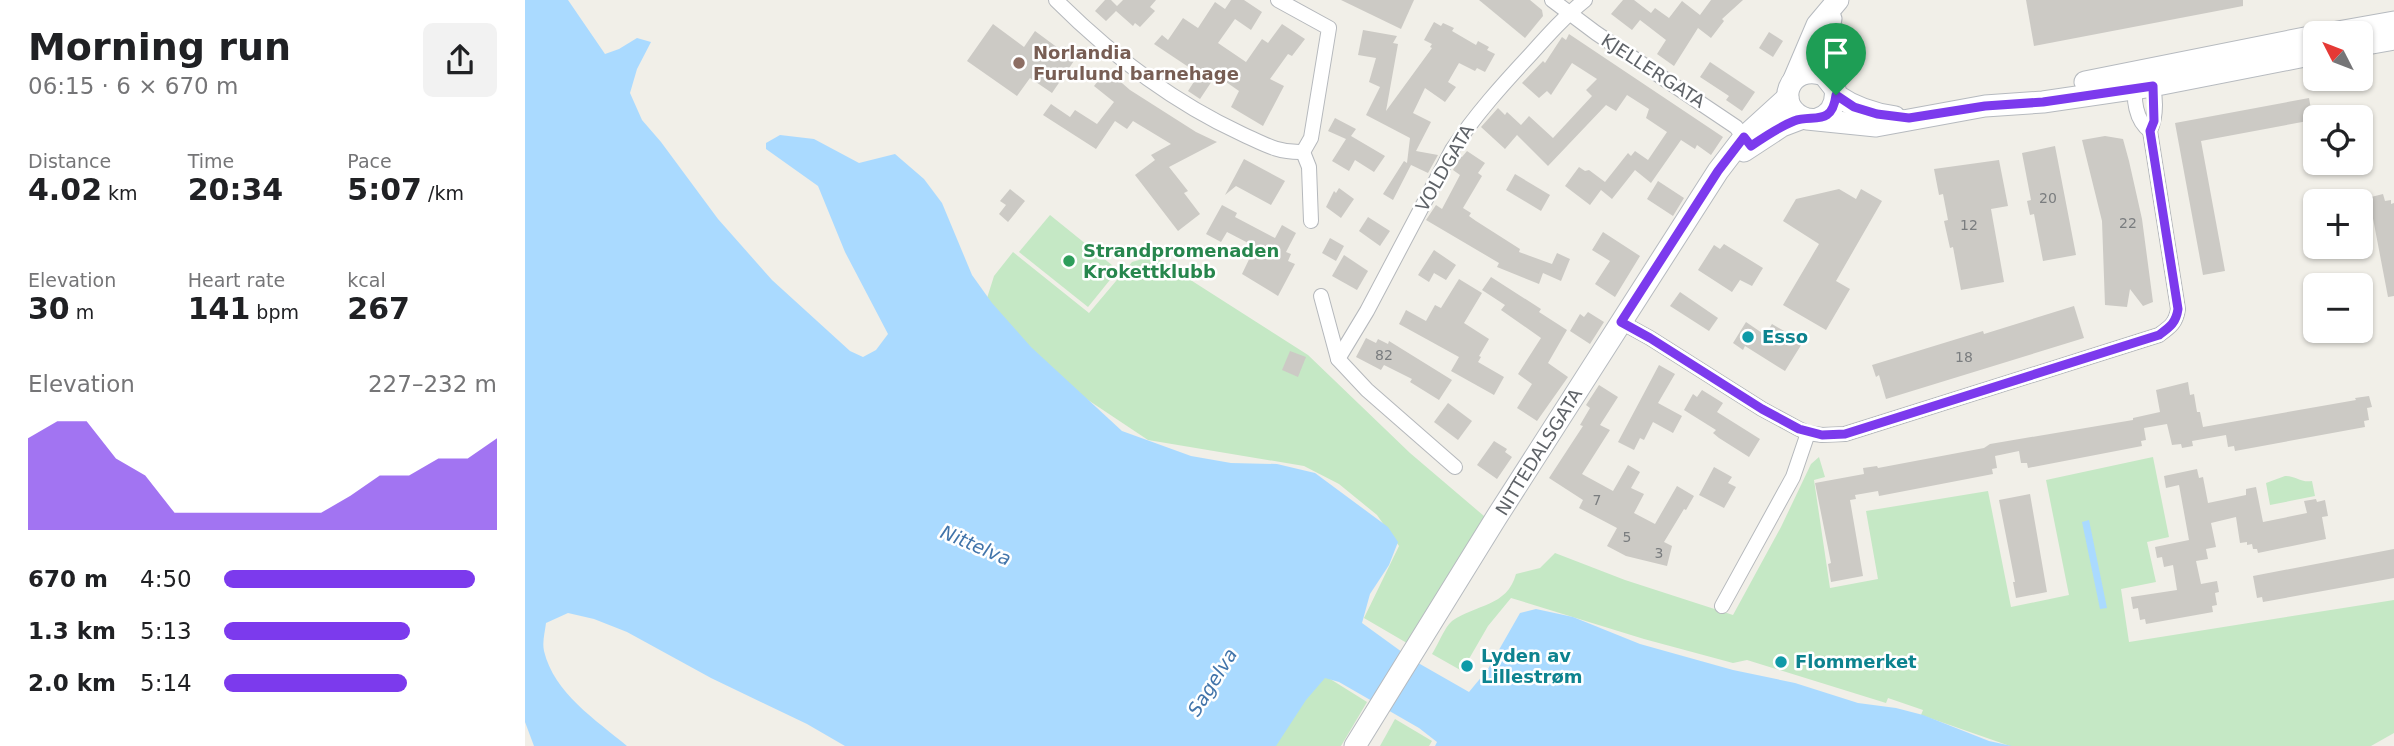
<!DOCTYPE html>
<html lang="en">
<head>
<meta charset="utf-8">
<style>
  :root { --surface:#fff; --page:#f2f2f2; --text:#202124; --muted:#757577; --accent:#7c3aed }
  body { margin:0; font-family:"DejaVu Sans",sans-serif; background:var(--page); color:var(--text); height:100vh; display:flex; flex-direction:column; font-size:26px; white-space:nowrap }
  * { box-sizing:border-box; margin:0 }
  p { font-size:23px; color:var(--muted) }
  .icon { flex:none; width:38px; height:38px; fill:none; stroke:currentColor; stroke-width:2; stroke-linecap:round; stroke-linejoin:round }
  .map { position:relative; flex:1; overflow:hidden }
  .details { display:flex; flex-direction:column; background:var(--surface); width:525px }
  .details>* { flex:none }
  .needle { width:46px; rotate:312deg }
  .tools { position:absolute; left:1778px; top:21px; display:grid; gap:14px }
  .tools a { display:grid; place-items:center; width:70px; height:70px; border-radius:10px; background:var(--surface); box-shadow:0 2px 5px #0004; font-size:35px }
  .pin { position:absolute; display:grid; place-items:center; width:60px; height:60px; color:#fff; margin:-72px -30px; border-radius:50% 50% 50% 0; rotate:-45deg; box-shadow:0 0 7px #0007 }
  .pin .icon { rotate:45deg }
  .round { display:grid; place-items:center; flex:none; width:74px; height:74px; border-radius:10px; background:var(--page) }
  .overview { display:flex; align-items:center; justify-content:space-between; height:119px; padding:0 28px }
  h1 { font-size:38px; font-weight:600; line-height:52px }
  .figures { display:grid; grid-template-columns:repeat(3,1fr); gap:10px; height:119px; padding:7px 28px }
  .figures div { display:grid; align-content:center }
  .figures b { font-size:30px; font-weight:600 }
  .figures small { font-size:19px; font-weight:400 }
  .figures p { font-size:19px }
  .chart { height:196px; padding:14px 28px }
  .chart p { display:flex; justify-content:space-between }
  .chart svg { width:100%; height:126px; margin-top:7px; fill:var(--accent); opacity:.7 }
  ul { padding:0 28px; list-style:none; font-size:23px }
  li { display:grid; grid-template-columns:112px 84px 1fr; align-items:center; height:52px }
  li i { height:18px; border-radius:9px; background:var(--accent) }
  main { display:flex; flex:1; min-height:0 }
  .map>svg:first-child { display:block }
  .green { fill:#c5e8c5 }
  .water { fill:#aadaff }
  .building { fill:#cccac5 }
  .lines { fill:none; stroke-linecap:round; stroke-linejoin:round }
  .street-casing { stroke:#b5b8bc; stroke-width:16 }
  .secondary-casing { stroke:#b6babf; stroke-width:23 }
  .street { stroke:#fff; stroke-width:14 }
  .secondary { stroke:#fff; stroke-width:21 }
  .route-casing { stroke:#fff; stroke-width:14 }
  .route { stroke:#7c3aed; stroke-width:9 }
  .education-dot { fill:#8d6e63; stroke:#fff; stroke-width:2.5 }
  .leisure-dot { fill:#2e9e5b; stroke:#fff; stroke-width:2.5 }
  .culture-dot { fill:#0f9aa8; stroke:#fff; stroke-width:2.5 }
  .labels { text-anchor:middle; stroke-width:5; stroke-linejoin:round; paint-order:stroke }
  .number-label { font-size:14px; fill:#7a7d7f }
  .education-label { font-size:18px; font-weight:bold; fill:#785e54; stroke:#fff; text-anchor:start }
  .street-label { font-size:18px; fill:#5f6368; stroke:#fff }
  .leisure-label { font-size:18px; font-weight:bold; fill:#27864d; stroke:#fff; text-anchor:start }
  .culture-label { font-size:18px; font-weight:bold; fill:#0d838f; stroke:#fff; text-anchor:start }
  .water-label { font-size:19px; font-style:italic; fill:#4174aa; stroke:#fff }
</style>
</head>
<body>
<main>
<section class="details">
<div class="overview"><div><h1>Morning run</h1><p>06:15 · 6 × 670 m</p></div><a class="round"><svg class="icon" aria-label="share" viewBox="0 0 24 24"><path d="M12 15V3M7 8l5-5 5 5M5 13v7h14v-7"/></svg></a></div>
<div class="figures">
<div><p>Distance</p><b>4.02<small> km</small></b></div>
<div><p>Time</p><b>20:34</b></div>
<div><p>Pace</p><b>5:07<small> /km</small></b></div>
</div>
<div class="figures">
<div><p>Elevation</p><b>30<small> m</small></b></div>
<div><p>Heart rate</p><b>141<small> bpm</small></b></div>
<div><p>kcal</p><b>267</b></div>
</div>
<div class="chart"><p><span>Elevation</span>227–232 m</p>
<svg viewBox="0 0 160 44" preserveAspectRatio="none"><path d="M0 44V12L10 6L20 6L30 19L40 25L50 38L60 38L70 38L80 38L90 38L100 38L110 32L120 25L130 25L140 19L150 19L160 12V44z"/></svg>
</div>
<ul>
<li><b>670 m</b>4:50<i style="width:92%"></i></li>
<li><b>1.3 km</b>5:13<i style="width:68%"></i></li>
<li><b>2.0 km</b>5:14<i style="width:67%"></i></li>
</ul>
</section>
<div class="map">
<svg width="1869" height="746" viewBox="0 0 1869 746">
  <rect width="100%" height="100%" fill="#f1efe8"/>
  <g class="green">
    <path d="M525,215L593,270L563,307L494,252Z"/>
    <path d="M488,252L564,313L607,262L628,256L783,355L885,453L966,522L887,646L839,618L874,546L852,515L814,484L779,466L623,440L530,378L457,314L469,276Z"/>
    <path d="M1294,457L1300,477L1289,480L1305,588L1353,579L1341,511L1463,491L1486,607L1544,595L1521,480L1628,457L1644,537L1622,542L1631,582L1596,589L1604,642L1869,600V733L1846,746H1485L1396,715L1398,710L1363,698L1361,703L1222,660L1208,663L1119,639L986,598L963,626L937,671L907,654C913,645 919,628 927,621C951,604 982,607 991,574L1015,568L1030,553L1100,580L1208,615L1256,527L1286,464Z"/>
    <path d="M1760,476C1771,476 1776,483 1787,481L1790,496L1745,505L1741,483Z"/>
    <path d="M794,672L842,702L816,746H747Z"/>
    <path d="M870,719L907,741L904,746H855Z"/>
  </g>
  <g class="water">
    <path d="M0,0H43L80,54L94,49L112,38L126,42L112,69L105,93L117,120L136,142L193,219L247,280L325,351L338,357L351,350L363,334L320,252L293,186L241,149V143L255,135L289,139L334,163L370,154L399,179L417,203L447,275L467,303L506,347L597,431L666,456L706,463L752,464L790,473L863,527L873,542L864,565L845,594L837,623L888,660L944,692L963,669L995,613L1011,609L1048,617L1115,644L1208,670L1270,683L1333,703L1371,708L1398,715L1464,741L1487,746H910L912,742L894,728L814,682L800,678L781,700L751,746H320L282,724L186,678L102,632L69,619L43,613L21,623C20,632 17,642 19,651C29,693 71,720 102,746H9L0,722Z"/>
    <path d="M1564,520L1582,608L1575,609L1557,522Z"/>
  </g>
  <g class="building">
    <path d="M580,0H586L592,6L598,0H631L625,7L630,11L615,27L610,23L608,26L591,11L581,21L570,11Z"/>
    <path d="M706,0H719L737,12L726,30L710,19L693,43L721,62L737,39L743,43L757,24L780,39L767,56L763,54L745,79L759,86L738,126L706,107L714,91L691,75L675,99L663,91L674,74L629,44L637,35L643,40L658,18L673,28L690,2L700,9Z"/>
    <path d="M816,0H889L876,29Z"/>
    <path d="M954,0H1005L1017,10L1018,16L1000,38Z"/>
    <path d="M1098,0H1109L1126,13L1130,8L1144,18L1157,1L1175,15L1186,0H1218L1197,19L1199,21L1186,38L1173,28L1149,66L1132,54L1141,40L1115,20L1107,30L1086,14Z"/>
    <path d="M1501,0H1718V6L1509,46Z"/>
    <path d="M909,22L916,26L918,23L929,28L927,31L951,45L953,41L964,47L962,50L970,54L960,72L952,68L950,71L934,63L923,82L931,87L920,102L900,88L888,113L906,122L891,151L913,155L903,173L884,164L886,165L868,200L858,194L879,161L882,163L885,138L841,115L855,87L844,82L851,58L833,55L838,30L872,36L868,43L873,44L861,111L907,48L905,47L907,44L899,40Z"/>
    <path d="M468,24L499,47L510,31L537,51L540,46L553,55L527,93L505,78L492,96L442,61Z"/>
    <path d="M1244,32L1258,41L1248,57L1234,48Z"/>
    <path d="M1044,34L1198,137L1186,155L1172,145L1170,149L1156,140L1126,183L1110,170L1087,199L1076,190L1065,205L1040,186L1054,167L1060,171L1064,170L1080,182L1103,153L1106,156L1110,151L1123,160L1142,132L1121,118L1124,109L1102,95L1091,111L1081,105L1023,166L992,135L980,149L956,127L973,108L980,115L982,112L996,125L1004,116L1028,138L1067,96L1061,90L1072,79L1047,63L1026,95L1022,91L1014,98L997,83L1018,61L1020,63L1037,37L1041,40Z"/>
    <path d="M1185,62L1230,92L1217,111L1201,100L1204,96L1175,77Z"/>
    <path d="M582,70L605,90L671,132L692,142L644,167L663,191L659,193L675,214L653,231L610,175L630,160L626,155L646,144L608,121L602,129L590,121L571,149L518,115L526,104L545,117L550,110L572,124L589,102L569,86Z"/>
    <path d="M1784,98L1788,120L1676,141L1700,271L1678,275L1650,123Z"/>
    <path d="M810,118L831,129L826,136L860,156L849,172L830,160L824,171L807,161L821,139L803,131Z"/>
    <path d="M1580,136L1598,139L1604,161L1617,219L1628,302L1618,306L1605,289L1602,307L1580,305L1577,221L1557,140Z"/>
    <path d="M1530,146L1551,255L1518,261L1509,214L1505,215L1502,201L1506,200L1497,153Z"/>
    <path d="M942,151L960,163L953,173L957,176L938,208L946,213L944,216L951,221L995,249L994,252L1027,264L1032,253L1045,259L1036,281L1018,273L1014,284L972,267L974,263L901,220L911,205L917,209L935,175L928,170L935,156L937,157Z"/>
    <path d="M719,159L760,181L746,205L711,186L700,195Z"/>
    <path d="M1474,160L1483,206L1466,209L1479,282L1436,290L1428,247L1425,248L1419,221L1423,220L1418,194L1414,195L1409,169Z"/>
    <path d="M990,174L1025,195L1016,211L981,190Z"/>
    <path d="M1133,181L1159,198L1148,216L1122,199Z"/>
    <path d="M814,188L829,199L816,218L801,207L809,191L811,193Z"/>
    <path d="M485,189L500,201L483,222L474,214L481,205L475,201Z"/>
    <path d="M1314,189L1331,199L1336,189L1357,201L1311,281L1325,289L1301,330L1258,305L1294,244L1258,221L1271,199Z"/>
    <path d="M1858,194L1860,201L1866,200V204L1869,203V296L1863,297L1846,208H1848L1846,197Z"/>
    <path d="M697,205L712,213L710,217L750,238L757,225L771,233L761,252L766,254L763,261L770,264L753,296L717,274L729,249L726,247L727,245L702,232L696,242L681,234Z"/>
    <path d="M843,217L865,231L855,246L834,231Z"/>
    <path d="M1078,232L1115,256L1090,297L1070,284L1085,261L1067,250Z"/>
    <path d="M805,238L819,246L811,261L797,253Z"/>
    <path d="M1199,244L1238,268L1227,286L1215,280L1207,292L1173,270L1189,245L1195,249Z"/>
    <path d="M909,250L931,265L921,280L909,273L904,282L893,275Z"/>
    <path d="M819,255L843,271L832,290L807,276Z"/>
    <path d="M966,277L1016,309L1014,312L1042,330L1023,363L1043,377L1012,421L992,408L1007,384L993,374L1016,338L976,310L980,305L957,290Z"/>
    <path d="M934,279L957,293L939,323L964,339L954,356L956,357L953,362L979,377L969,395L926,371L934,357L874,324L881,310L901,321L910,305L916,308Z"/>
    <path d="M1155,292L1193,318L1184,331L1145,306Z"/>
    <path d="M1549,306L1559,338L1361,399L1354,375L1351,377L1347,365L1458,331L1459,334Z"/>
    <path d="M1063,312L1079,322L1065,344L1045,331L1055,314L1059,317Z"/>
    <path d="M1221,322L1240,335L1247,324L1278,342L1260,371L1220,346L1218,350L1208,343Z"/>
    <path d="M841,338L851,343L853,339L863,344L864,341L927,380L914,400L885,382L887,379L859,365L856,370L831,357Z"/>
    <path d="M765,351L781,357L773,377L757,370Z"/>
    <path d="M1134,365L1150,374L1133,403L1157,416L1148,433L1128,422L1119,440L1115,438L1109,450L1093,442Z"/>
    <path d="M1663,382L1665,395L1669,394L1672,412H1675L1678,427L1831,400L1830,398L1844,396L1847,407L1842,408L1844,420L1839,421L1840,427L1710,451L1709,446L1703,447L1701,435L1667,441L1668,446L1657,448L1656,444L1647,445L1642,424L1619,428L1621,440L1616,441L1617,446L1503,468L1502,463H1496L1494,451L1470,456L1472,468L1467,469L1468,474L1354,496L1353,491L1330,495L1331,499L1325,500L1338,576L1306,582L1303,564L1306,563L1290,483L1339,474L1338,468L1352,466L1353,468L1459,448L1465,444L1608,420V418L1635,412L1631,390Z"/>
    <path d="M1074,385L1093,397L1075,425L1085,430L1057,474L1088,491L1103,465L1115,472L1106,488L1119,494L1109,513L1130,524L1152,486L1169,496L1161,510L1159,509L1139,542L1147,546L1142,566L1101,556L1082,546L1092,528L1054,508L1058,500L1024,478L1058,426L1055,425L1065,408L1061,405Z"/>
    <path d="M1177,390L1198,403L1192,412L1235,439L1224,457L1194,438L1188,433L1191,430L1159,410L1168,394L1172,397Z"/>
    <path d="M923,403L947,421L933,440L909,422Z"/>
    <path d="M969,441L982,449L980,452L987,457L972,479L952,465Z"/>
    <path d="M1189,467L1207,477L1203,483L1211,487L1199,508L1174,495Z"/>
    <path d="M1672,469L1674,478L1678,477L1683,503L1721,495V489L1731,487L1738,522L1782,513L1779,501L1791,499L1792,502L1800,500L1803,516L1797,517L1801,539L1733,553L1732,549H1728L1727,544L1722,545V542L1715,543L1711,517L1686,523L1691,547L1681,549L1683,559L1671,561L1676,584L1692,581L1694,592L1690,593L1692,605L1687,606L1688,612L1621,624L1620,619L1615,620L1613,608L1608,609L1606,597L1652,590L1648,565L1639,567L1637,557L1632,558L1630,547L1664,540L1654,485L1641,488L1639,476Z"/>
    <path d="M1505,494L1522,592L1491,598L1488,582H1490L1474,500Z"/>
    <path d="M1869,549V578L1738,602L1737,597L1732,598L1728,576Z"/>
  </g>
  <g class="lines">
    <g class="street-casing">
      <g id="street">
        <path d="M531,0C585,54 648,102 717,134C739,144 753,153 778,152L786,138L804,28L753,0"/>
        <path d="M1027,0L1071,33L1211,127L1223,143"/>
        <path d="M1612,82C1607,98 1611,121 1625,131"/>
        <path d="M778,152L784,167L786,221"/>
        <path d="M796,296L813,359L842,390L930,467"/>
        <path d="M1096,322L1125,338L1237,409L1274,429L1283,433L1297,435L1320,434L1634,335C1645,327 1651,323 1653,309L1625,131C1631,117 1633,92 1623,80"/>
        <path d="M813,359L842,311L927,150C950,115 978,84 1006,54C1023,35 1040,16 1060,0"/>
        <path d="M1197,606L1268,477L1283,433"/>
      </g>
    </g>
    <g class="secondary-casing">
      <g id="secondary">
        <path d="M1807,33L1869,22"/>
        <path d="M1836,45L1869,39"/>
        <path d="M1299,75L1298,45L1306,19"/>
        <path d="M1269,79L1292,25L1313,0"/>
        <path d="M1560,82L1790,36"/>
        <path d="M1311,95C1330,108 1348,114 1370,117"/>
        <path d="M1292,119C1306,115 1312,104 1310,89L1299,75C1264,62 1247,107 1282,119L1351,126L1460,106L1518,102L1627,86L1790,54"/>
        <path d="M1219,151L1257,126L1278,118"/>
        <path d="M830,746L971,518L1193,171L1219,137L1263,97"/>
      </g>
    </g>
    <use href="#street" class="street"/>
    <use href="#secondary" class="secondary"/>
  </g>
  <g class="lines">
    <g class="route-casing">
      <path id="route" d="M1628,86L1629,121L1625,131L1653,309C1651,323 1645,327 1634,335L1320,434L1297,435L1274,429L1237,409L1125,338L1096,322L1193,171L1219,137L1226,146C1239,137 1254,127 1269,121C1288,114 1307,127 1311,95L1329,107L1352,114L1384,118L1460,106L1518,102Z"/>
    </g>
    <use href="#route" class="route"/>
  </g>
  <circle class="education-dot" cx="494" cy="63" r="7"/>
  <circle class="leisure-dot" cx="544" cy="261" r="7"/>
  <g class="culture-dot">
    <circle cx="1223" cy="337" r="7"/>
    <circle cx="1256" cy="662" r="7"/>
    <circle cx="942" cy="666" r="7"/>
  </g>
  <g class="labels">
    <g class="number-label">
      <text x="1523" y="203">20</text>
      <text x="1603" y="228">22</text>
      <text x="1444" y="230">12</text>
      <text x="859" y="360">82</text>
      <text x="1439" y="362">18</text>
      <text x="1072" y="505">7</text>
      <text x="1102" y="542">5</text>
      <text x="1134" y="558">3</text>
    </g>
    <g class="education-label">
      <text x="508" y="59">Norlandia<tspan x="508" dy="21">Furulund barnehage</tspan></text>
    </g>
    <g class="street-label">
      <text transform="translate(1128 71) rotate(33)" y="6">KJELLERGATA</text>
      <text transform="translate(920 168) rotate(-60)" y="6">VOLDGATA</text>
      <text transform="translate(1014 452) rotate(-58)" y="6">NITTEDALSGATA</text>
    </g>
    <g class="leisure-label">
      <text x="558" y="257">Strandpromenaden<tspan x="558" dy="21">Krokettklubb</tspan></text>
    </g>
    <g class="culture-label">
      <text x="1237" y="343">Esso</text>
      <text x="956" y="662">Lyden av<tspan x="956" dy="21">Lillestrøm</tspan></text>
      <text x="1270" y="668">Flommerket</text>
    </g>
    <g class="water-label">
      <text transform="translate(451 545) rotate(23)" y="7">Nittelva</text>
      <text transform="translate(687 682) rotate(-58)" y="7">Sagelva</text>
    </g>
  </g>
</svg>
<div class="tools">
<a><svg class="needle" viewBox="-14 -14 28 28"><path d="M0-13l5 13h-10z" fill="#e53935"/><path d="M0 13l5-13h-10z" fill="#757577"/></svg></a>
<a><svg class="icon" aria-label="locate" viewBox="0 0 24 24"><circle cx="12" cy="12" r="6"/><path d="M12 2v4M12 18v4M2 12h4M18 12h4"/></svg></a>
<a>+</a>
<a>−</a>
</div>
<div class="pin" style="left:1311px;top:95px;background:#1e9e55"><svg class="icon" aria-label="arrive" viewBox="0 0 24 24"><path d="M6 21V4h12l-3 4 3 4H6"/></svg></div>
</div>
</main>
</body>
</html>
